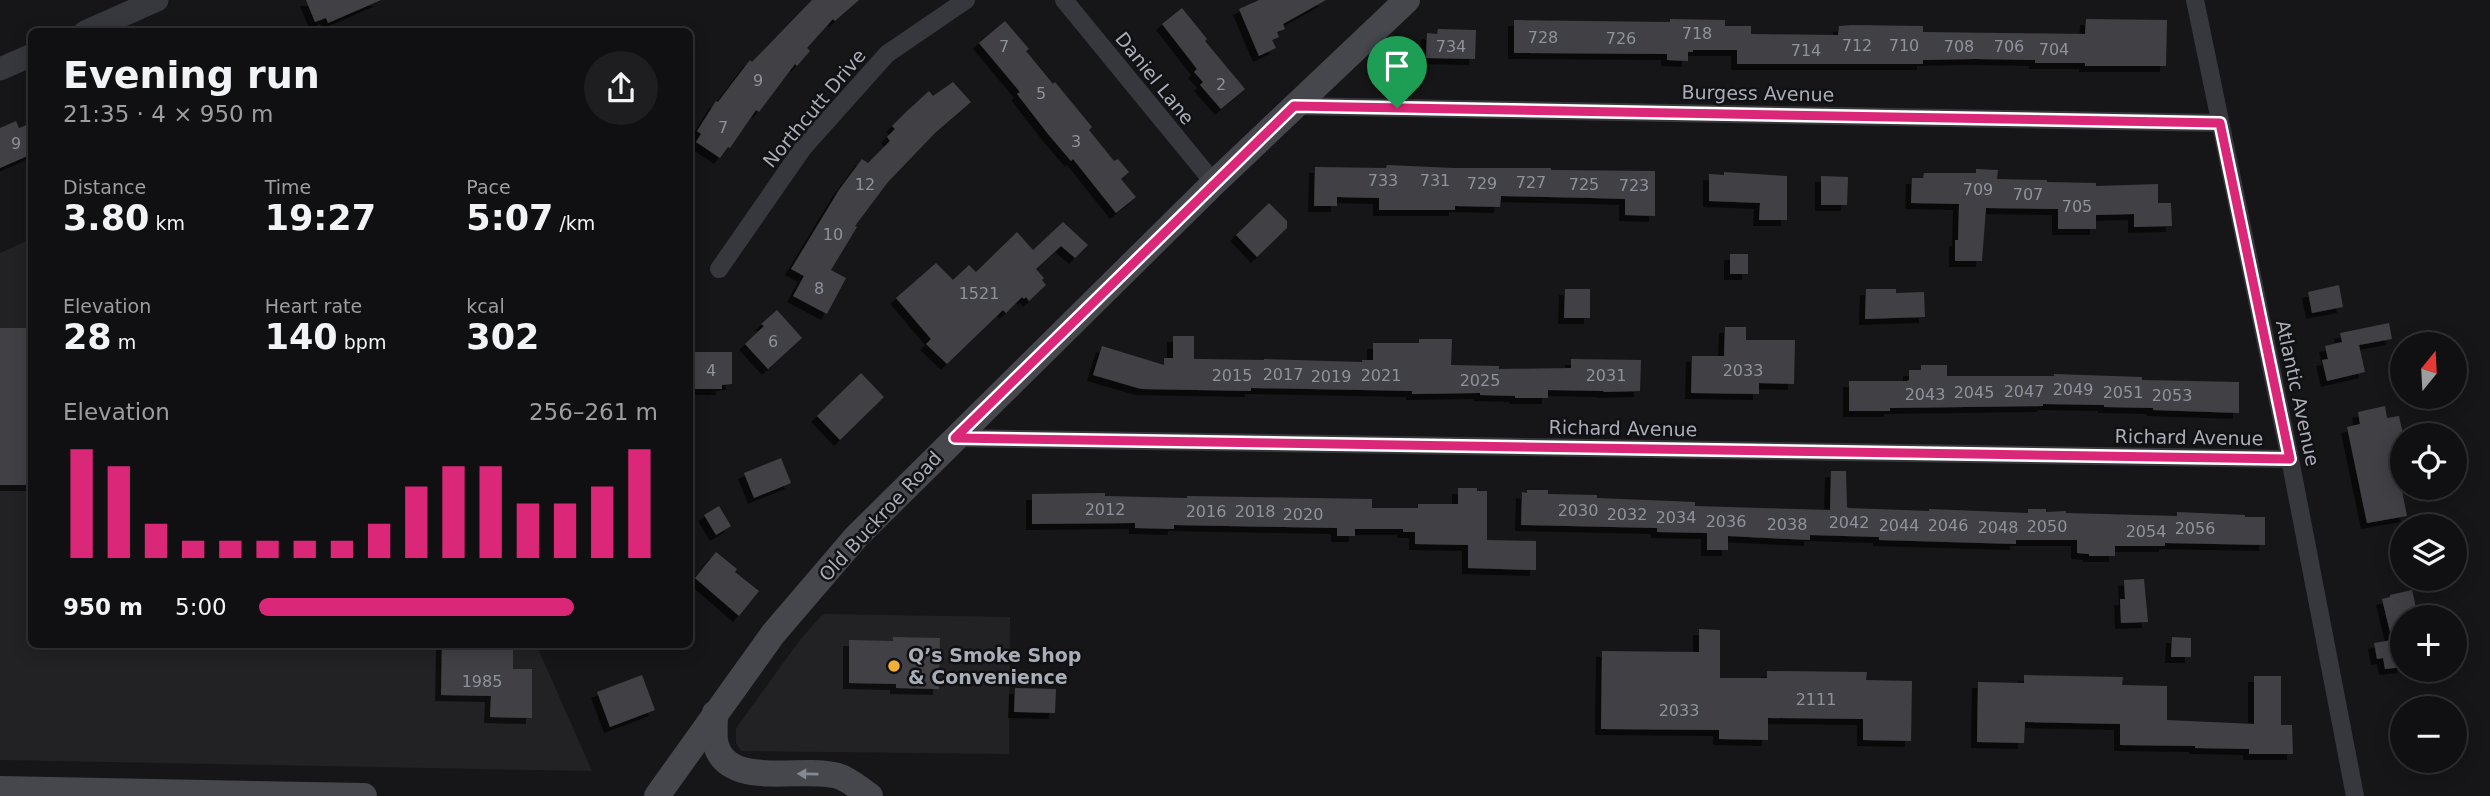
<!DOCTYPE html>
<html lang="en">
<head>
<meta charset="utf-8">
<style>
  :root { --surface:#101012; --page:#1e1e20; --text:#f1f3f6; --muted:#9c9d9f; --line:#303032; --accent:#db2777 }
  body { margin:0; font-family:"DejaVu Sans",sans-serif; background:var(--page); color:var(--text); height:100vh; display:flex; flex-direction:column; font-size:26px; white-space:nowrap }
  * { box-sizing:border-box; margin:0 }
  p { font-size:23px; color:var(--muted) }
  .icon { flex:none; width:38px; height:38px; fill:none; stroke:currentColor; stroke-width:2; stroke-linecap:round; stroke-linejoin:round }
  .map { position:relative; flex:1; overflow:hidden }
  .panel { position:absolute; left:28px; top:28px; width:665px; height:620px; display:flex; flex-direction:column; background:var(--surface); border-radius:10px; box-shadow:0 4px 18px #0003,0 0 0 2px var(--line) }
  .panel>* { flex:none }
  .needle { width:46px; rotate:18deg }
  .controls { position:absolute; left:2390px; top:332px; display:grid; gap:14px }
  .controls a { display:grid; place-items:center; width:77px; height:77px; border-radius:50%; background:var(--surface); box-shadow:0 4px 18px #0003,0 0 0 2px var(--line); font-size:35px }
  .pin { position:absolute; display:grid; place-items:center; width:60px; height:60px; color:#fff; margin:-72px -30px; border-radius:50% 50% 50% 0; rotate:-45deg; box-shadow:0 0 7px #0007 }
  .pin .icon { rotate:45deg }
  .round { display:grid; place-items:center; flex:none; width:74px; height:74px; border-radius:37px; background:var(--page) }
  .overview { display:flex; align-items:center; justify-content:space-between; height:119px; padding:0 35px }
  h1 { font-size:38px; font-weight:700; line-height:52px }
  .figures { display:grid; grid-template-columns:repeat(3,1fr); gap:10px; height:119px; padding:7px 35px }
  .figures div { display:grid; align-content:center }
  .figures b { font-size:35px; font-weight:700 }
  .figures small { font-size:19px; font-weight:400 }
  .figures p { font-size:19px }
  .chart { height:196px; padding:14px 35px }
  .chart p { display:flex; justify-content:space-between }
  .chart svg { width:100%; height:126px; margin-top:7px; stroke:var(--accent); stroke-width:6 }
  ul { padding:0 35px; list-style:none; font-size:23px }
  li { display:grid; grid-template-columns:112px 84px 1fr; align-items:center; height:52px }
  li i { height:18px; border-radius:9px; background:var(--accent) }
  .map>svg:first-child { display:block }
  .built { fill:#222225 }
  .building { fill:#404145; filter:url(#shadow) }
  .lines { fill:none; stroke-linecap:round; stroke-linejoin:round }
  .minor { stroke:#37383d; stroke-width:18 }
  .tertiary { stroke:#37383d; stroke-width:23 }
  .secondary { stroke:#45474d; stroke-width:26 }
  .oneway { fill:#858993 }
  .route-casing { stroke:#fff; stroke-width:14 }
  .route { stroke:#db2777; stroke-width:9 }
  .poi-dot { fill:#f2b134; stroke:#111113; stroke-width:2.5 }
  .labels { text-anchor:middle; stroke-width:5; stroke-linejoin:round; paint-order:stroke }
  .number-label { font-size:16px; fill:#8e929b }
  .street-label { font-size:19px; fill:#a8adb8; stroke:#111113 }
  .poi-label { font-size:19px; font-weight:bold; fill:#a8adb8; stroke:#111113; text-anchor:start }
</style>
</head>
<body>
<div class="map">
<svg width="2490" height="796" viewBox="0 0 2490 796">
  <defs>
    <filter id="shadow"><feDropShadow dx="-6" dy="6" stdDeviation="0" flood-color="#0009"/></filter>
  </defs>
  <rect width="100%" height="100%" fill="#161618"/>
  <g class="built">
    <path d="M31,239L32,644H536L592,771L0,760V253Z"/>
    <path d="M823,614L1010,617L1009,754L741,751L736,743V728L800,640Z"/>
  </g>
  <g class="building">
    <path d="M306,0H381L328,23L326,18L315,22Z"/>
    <path d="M812,0H859L835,21L833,19L807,48L810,51L797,66L795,64L759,112L756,110L730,148L728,147L720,158L696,142L701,134L697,131L716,101L718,102L750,60L752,62Z"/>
    <path d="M1259,0H1326L1283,24L1285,29L1277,32L1279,37L1272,40L1276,48L1259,56L1239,9Z"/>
    <path d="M1182,8L1207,39L1205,41L1245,89L1221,109L1200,85L1203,82L1194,72L1197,69L1162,24Z"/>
    <path d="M1670,19L1725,20V26H1751V34L1838,35L1839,26L1852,25L1923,26V32L2085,34L2086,19L2167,20L2166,66H2085V63H2035V60L1975,59L1923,60V64H1737V50H1693V52H1688V61L1667,60V54L1514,53V20L1670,22Z"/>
    <path d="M1005,21L1029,49L1026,51L1053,84L1055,82L1092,127L1089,130L1114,161L1118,159L1129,172L1121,179L1136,197L1116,213L1073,159L1071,161L1048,134L1017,94L1020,92L979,43Z"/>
    <path d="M1438,29L1476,30L1475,59L1426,58L1427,33L1437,34Z"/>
    <path d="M953,82L971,102L935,133L888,182L855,226L857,227L831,270L846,278L827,314L793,296L804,276L791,269L839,190L862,159L868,163L890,141L887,137L895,129L892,126L906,112L929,91L933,96Z"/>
    <path d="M16,121L19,128L32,123V154L0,168V128Z"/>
    <path d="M1387,165L1454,168H1551V170L1655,171V216L1625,215V199L1592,198L1501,196L1500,207L1455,206V210H1379V198L1337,197V206H1314L1315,167L1386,168Z"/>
    <path d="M1976,169L1998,170L1997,179L2047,180V182L2096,183V186L2158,184V203H2171L2172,226L2134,227V214L2096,215V229H2058V209L1986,208L1982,261H1955V240H1958L1959,204L1911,203L1912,178H1923L1924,173H1976Z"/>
    <path d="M1724,172L1787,176V220H1759L1760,203L1709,201V174L1724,175Z"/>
    <path d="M1821,176L1848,177L1847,205H1821Z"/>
    <path d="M1269,203L1287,221V228L1257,257L1236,235Z"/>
    <path d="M1063,222L1088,245L1075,258L1061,246L1036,269L1044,278L1042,280L1046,285L1029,301L1026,297L1024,299L1022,297L1006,313L1003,310L947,364L926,344L931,339L896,298L936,263L953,280L969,265L976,272L1017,232L1033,250Z"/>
    <rect x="1730" y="254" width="18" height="20"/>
    <path d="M2339,285L2343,307L2312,313L2308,292Z"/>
    <path d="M1565,289H1590V318H1564Z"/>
    <path d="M1866,289H1896V293L1924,292L1925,317L1865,319Z"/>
    <path d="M777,310L802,338L768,369L745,344L764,326L761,324Z"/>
    <path d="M2389,323L2392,339L2359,345L2365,372L2327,381L2322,360L2328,359L2325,346L2342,342L2340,333Z"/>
    <path d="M1725,327H1746V340H1795L1794,384L1759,383V394L1691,393L1692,356H1724Z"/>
    <rect x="0" y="328" width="32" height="157"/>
    <path d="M1173,336H1194V359H1202L1264,360V359L1362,362V360H1373V343H1419V339H1452L1451,365L1499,366V369L1571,368V359L1641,360L1640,391L1603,392L1604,391L1548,390V398H1515V396L1480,395V393L1412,394V391L1251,388V391L1141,389L1093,375L1102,346L1164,365V358H1173Z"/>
    <path d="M690,352H732V384L722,385V389H690Z"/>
    <path d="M1921,365H1947V376H2054V374L2142,377V380L2239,382V413L2153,410V408L2104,407V405L2043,404V406L1890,408V411H1849V381H1907L1909,380V370H1921Z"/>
    <path d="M861,373L884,397L840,440L817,416Z"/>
    <path d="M2385,406L2387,418L2399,416L2403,434L2402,491L2407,516L2367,523L2347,427L2360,424L2358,412Z"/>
    <path d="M781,458L791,483L754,498L744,473Z"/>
    <path d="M1831,471H1846L1847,507L1849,508L1929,511V509L2028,513V509H2046V512L2066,511V513L2177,516V512L2245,515V517H2265V545L2165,543V546H2115V556H2089V554L2077,553V540H2016V544L1879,540V537L1810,535V540L1728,536V550H1707V533L1657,532V528L1521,525L1522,492L1527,493V490H1548V494L1597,495V498L1695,502V506L1830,510Z"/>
    <path d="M1458,488H1477V491H1487V540L1536,541V570L1468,568V545L1415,544V532H1403V529H1355V536H1337V528L1174,525V529L1135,528V523L1032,524V494L1105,493V496L1187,498V496L1372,499V508H1418V504H1458Z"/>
    <path d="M719,506L731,526L716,535L704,515Z"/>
    <path d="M716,552L737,569L735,572L759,591L739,616L695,578Z"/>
    <path d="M2144,579L2148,622L2121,623L2120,599H2125L2124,580Z"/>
    <path d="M2412,590L2418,616L2403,618V667L2385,669L2383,658L2377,659L2374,643L2392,640L2382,599L2390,597V595Z"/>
    <path d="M1699,629L1720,630V678H1767V671L1867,672L1866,680L1912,681L1911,741L1863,740V719L1768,718V740L1719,739V730L1601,729L1602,651L1699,652Z"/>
    <path d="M893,637L940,638L939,689L896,688V684L849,683V640L893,641Z"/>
    <path d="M2172,637L2191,638V657H2171Z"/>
    <path d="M442,644H513V669H532V718L490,717L491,696L441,695Z"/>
    <path d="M642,675L655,710L610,727L597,692Z"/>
    <path d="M2024,675L2123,677L2122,685L2167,686V720L2254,724V676H2281V725H2292L2293,754H2249V749L2195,748V746L2120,745V724L2025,722L2024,743L1977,742L1978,682L2024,683Z"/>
    <path d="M1015,688L1056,689L1055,713L1014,712Z"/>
  </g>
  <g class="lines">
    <g class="minor">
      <path d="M1064,0L1214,183"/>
      <path d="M2195,0L2290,459L2355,796"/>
      <path d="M1294,106L2220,123"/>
      <path d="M719,269L803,148L887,54L966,0"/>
      <path d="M955,438L2290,459"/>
    </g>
    <g class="tertiary">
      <path d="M85,32L157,0"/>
      <path d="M0,69L32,55"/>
    </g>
    <g class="secondary">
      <path d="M715,713C715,722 714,732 715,741C725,792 804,765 838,776C849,779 861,790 870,796"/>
      <path d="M0,789L364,796"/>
      <path d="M657,796L773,634L856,537L1214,183L1407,0"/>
    </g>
  </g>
  <defs><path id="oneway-solid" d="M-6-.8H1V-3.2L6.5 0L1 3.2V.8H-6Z" transform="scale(1.75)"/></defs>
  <use class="oneway" href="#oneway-solid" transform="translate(808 774) rotate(-179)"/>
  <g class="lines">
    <g class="route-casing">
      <path id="route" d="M1294,106L2220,123L2290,459L955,438Z"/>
    </g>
    <use href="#route" class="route"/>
  </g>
  <circle class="poi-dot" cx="894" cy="666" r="7"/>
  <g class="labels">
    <g class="number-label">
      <text x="1697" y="39">718</text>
      <text x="1543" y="43">728</text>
      <text x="1621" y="44">726</text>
      <text x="1857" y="51">712</text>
      <text x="1904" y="51">710</text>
      <text x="1004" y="52">7</text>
      <text x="1451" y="52">734</text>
      <text x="1959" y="52">708</text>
      <text x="2009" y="52">706</text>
      <text x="2054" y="55">704</text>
      <text x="1806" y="56">714</text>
      <text x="758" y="86">9</text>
      <text x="1221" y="90">2</text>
      <text x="1041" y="99">5</text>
      <text x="723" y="133">7</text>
      <text x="1076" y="147">3</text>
      <text x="16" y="149">9</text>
      <text x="1383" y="186">733</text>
      <text x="1435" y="186">731</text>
      <text x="1531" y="188">727</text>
      <text x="1482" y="189">729</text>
      <text x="865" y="190">12</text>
      <text x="1584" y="190">725</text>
      <text x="1634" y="191">723</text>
      <text x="1978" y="195">709</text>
      <text x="2028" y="200">707</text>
      <text x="2077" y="212">705</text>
      <text x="833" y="240">10</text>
      <text x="819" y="294">8</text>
      <text x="979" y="299">1521</text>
      <text x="773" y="347">6</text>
      <text x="711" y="376">4</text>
      <text x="1743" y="376">2033</text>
      <text x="1283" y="380">2017</text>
      <text x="1232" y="381">2015</text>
      <text x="1381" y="381">2021</text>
      <text x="1606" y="381">2031</text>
      <text x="1331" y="382">2019</text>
      <text x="1480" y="386">2025</text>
      <text x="2073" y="395">2049</text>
      <text x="2024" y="397">2047</text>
      <text x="1974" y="398">2045</text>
      <text x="2123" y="398">2051</text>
      <text x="1925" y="400">2043</text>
      <text x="2172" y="401">2053</text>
      <text x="1105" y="515">2012</text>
      <text x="1578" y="516">2030</text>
      <text x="1206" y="517">2016</text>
      <text x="1255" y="517">2018</text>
      <text x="1303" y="520">2020</text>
      <text x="1627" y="520">2032</text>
      <text x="1676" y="523">2034</text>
      <text x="1726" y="527">2036</text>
      <text x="1849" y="528">2042</text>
      <text x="1787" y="530">2038</text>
      <text x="1899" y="531">2044</text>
      <text x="1948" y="531">2046</text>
      <text x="2047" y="532">2050</text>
      <text x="1998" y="533">2048</text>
      <text x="2195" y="534">2056</text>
      <text x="2146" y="537">2054</text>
      <text x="482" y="687">1985</text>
      <text x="1816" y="705">2111</text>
      <text x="1679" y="716">2033</text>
    </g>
    <g class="street-label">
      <text transform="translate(1155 78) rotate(51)" y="7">Daniel Lane</text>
      <text transform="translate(1758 93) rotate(1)" y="7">Burgess Avenue</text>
      <text transform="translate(814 108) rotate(-50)" y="7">Northcutt Drive</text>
      <text transform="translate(2298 393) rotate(78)" y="7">Atlantic Avenue</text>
      <text transform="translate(1623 428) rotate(1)" y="7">Richard Avenue</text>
      <text transform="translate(2189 437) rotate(1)" y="7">Richard Avenue</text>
      <text transform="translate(880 516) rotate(-47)" y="7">Old Buckroe Road</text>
    </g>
    <g class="poi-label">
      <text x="908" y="662">Q’s Smoke Shop<tspan x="908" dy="22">&amp; Convenience</tspan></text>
    </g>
  </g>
</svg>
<div class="controls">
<a><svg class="needle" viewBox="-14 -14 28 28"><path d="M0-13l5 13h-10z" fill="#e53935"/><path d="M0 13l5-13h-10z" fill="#9c9d9f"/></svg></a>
<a><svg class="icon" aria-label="locate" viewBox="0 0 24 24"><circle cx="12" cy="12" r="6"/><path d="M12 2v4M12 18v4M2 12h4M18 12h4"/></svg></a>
<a><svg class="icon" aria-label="layers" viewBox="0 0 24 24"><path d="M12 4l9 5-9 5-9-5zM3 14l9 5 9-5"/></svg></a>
<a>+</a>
<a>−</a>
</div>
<div class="pin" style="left:1397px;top:108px;background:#1e9e55"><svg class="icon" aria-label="arrive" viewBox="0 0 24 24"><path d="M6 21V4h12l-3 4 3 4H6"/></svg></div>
<section class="panel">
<div class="overview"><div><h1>Evening run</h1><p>21:35 · 4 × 950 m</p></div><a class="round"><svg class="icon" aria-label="share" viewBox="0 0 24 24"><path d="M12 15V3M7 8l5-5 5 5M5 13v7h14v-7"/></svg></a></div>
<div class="figures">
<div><p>Distance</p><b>3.80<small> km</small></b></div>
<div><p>Time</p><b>19:27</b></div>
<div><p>Pace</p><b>5:07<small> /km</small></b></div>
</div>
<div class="figures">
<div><p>Elevation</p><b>28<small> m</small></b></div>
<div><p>Heart rate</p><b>140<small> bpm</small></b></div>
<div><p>kcal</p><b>302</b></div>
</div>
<div class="chart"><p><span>Elevation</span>256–261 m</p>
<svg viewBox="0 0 160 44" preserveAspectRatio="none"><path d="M5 44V6M15 44V12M25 44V32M35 44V38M45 44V38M55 44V38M65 44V38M75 44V38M85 44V32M95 44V19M105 44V12M115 44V12M125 44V25M135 44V25M145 44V19M155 44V6"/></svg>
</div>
<ul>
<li><b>950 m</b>5:00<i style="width:79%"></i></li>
</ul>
</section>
</div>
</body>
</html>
